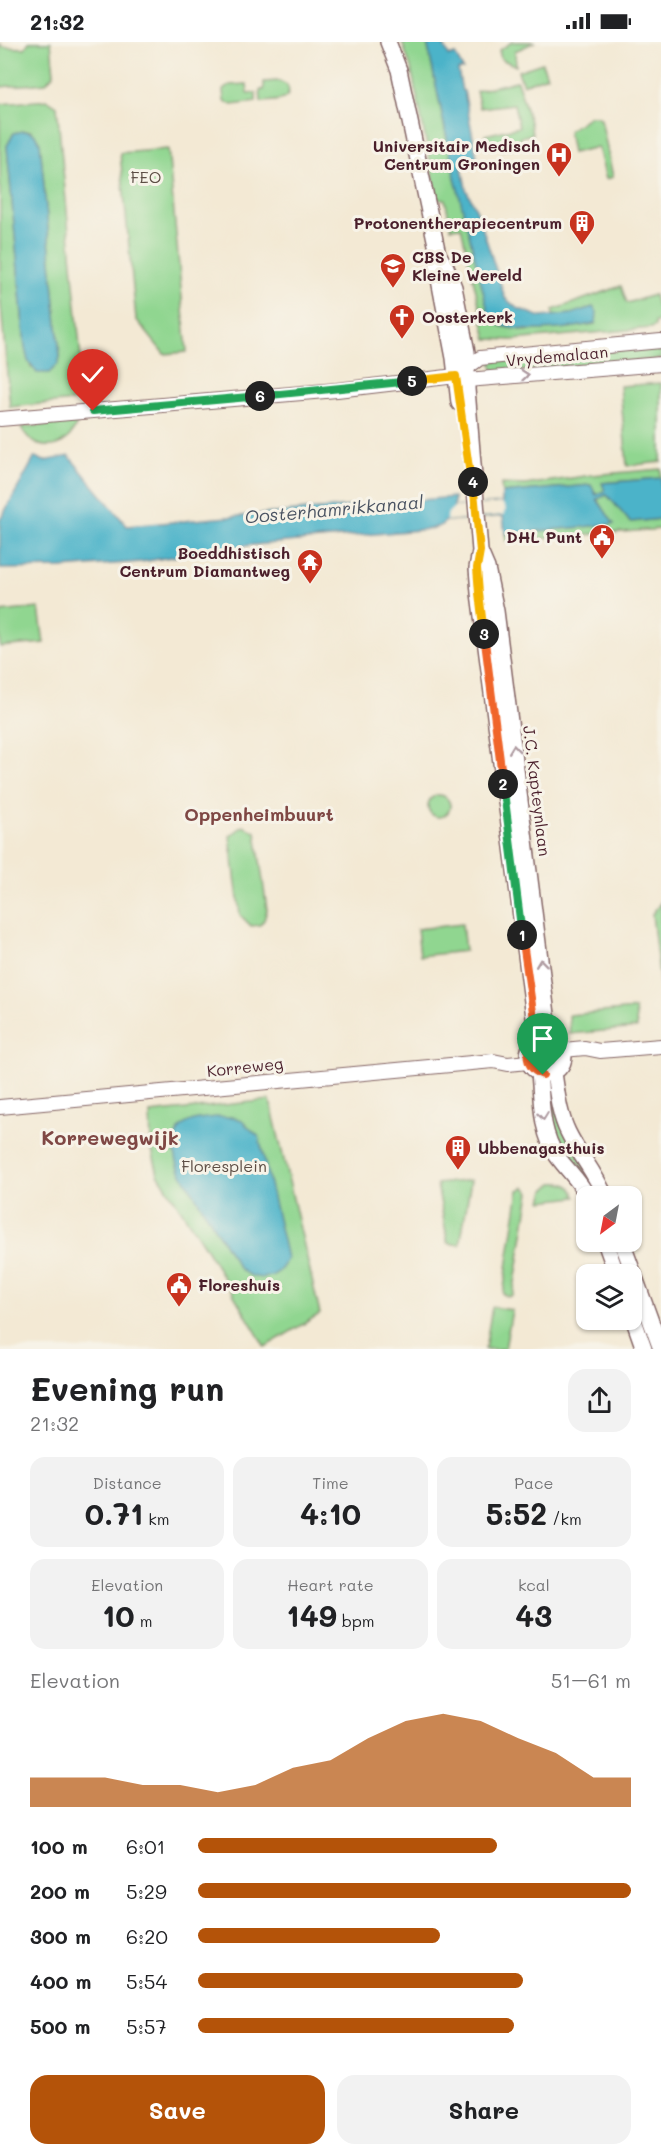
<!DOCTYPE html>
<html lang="en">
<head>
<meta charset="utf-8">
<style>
  :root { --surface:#fff; --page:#f2f2f2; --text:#202124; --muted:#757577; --accent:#b45309 }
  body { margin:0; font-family:Mali,sans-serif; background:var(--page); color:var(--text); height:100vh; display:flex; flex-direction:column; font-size:22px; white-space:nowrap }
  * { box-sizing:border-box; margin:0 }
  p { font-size:20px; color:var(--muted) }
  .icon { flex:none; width:33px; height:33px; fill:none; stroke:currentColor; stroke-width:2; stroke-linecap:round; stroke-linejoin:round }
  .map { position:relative; height:1307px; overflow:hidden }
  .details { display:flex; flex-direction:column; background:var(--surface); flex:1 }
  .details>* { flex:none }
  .needle { width:39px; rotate:212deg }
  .controls { position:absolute; left:576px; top:1144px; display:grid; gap:12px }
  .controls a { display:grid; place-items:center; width:66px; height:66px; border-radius:12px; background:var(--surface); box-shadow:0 2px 4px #0004; font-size:30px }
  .pin { position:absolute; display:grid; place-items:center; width:51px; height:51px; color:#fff; margin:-62px -26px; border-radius:50% 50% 50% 0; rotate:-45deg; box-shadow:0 0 6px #0007 }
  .pin .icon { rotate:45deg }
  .km { position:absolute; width:30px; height:30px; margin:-15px; border-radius:50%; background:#222; color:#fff; font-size:16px; line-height:30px; text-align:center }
  .round { display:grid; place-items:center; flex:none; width:63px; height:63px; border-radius:18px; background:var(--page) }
  .head { display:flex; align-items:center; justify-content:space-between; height:102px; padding:0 30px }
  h1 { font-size:33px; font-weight:700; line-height:45px }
  .metrics { display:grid; grid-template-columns:repeat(3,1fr); gap:9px; height:102px; padding:6px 30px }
  .metrics div { display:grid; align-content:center; border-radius:15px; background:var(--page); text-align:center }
  .metrics b { font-size:30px; font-weight:700 }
  .metrics small { font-size:16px; font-weight:400 }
  .metrics p { font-size:16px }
  .chart { height:168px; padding:12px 30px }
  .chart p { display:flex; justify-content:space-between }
  .chart svg { width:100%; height:108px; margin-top:6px; fill:var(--accent); opacity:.7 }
  .action { display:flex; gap:12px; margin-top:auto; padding:12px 30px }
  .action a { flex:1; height:69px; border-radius:18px; background:var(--accent); color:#fff; font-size:24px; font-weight:700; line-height:69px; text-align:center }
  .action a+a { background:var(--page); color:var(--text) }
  ul { padding:0 30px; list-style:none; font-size:20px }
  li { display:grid; grid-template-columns:96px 72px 1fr; align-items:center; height:45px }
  li i { height:15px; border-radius:8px; background:var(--accent) }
  .status { display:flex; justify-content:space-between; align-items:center; height:42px; padding:0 30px; background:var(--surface); direction:ltr }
  .status svg { height:16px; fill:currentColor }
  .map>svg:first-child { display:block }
  .green { fill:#90d690; stroke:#6d7a5e; stroke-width:1.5; fill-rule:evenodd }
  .water { fill:#4bb3c9; stroke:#4a697a; stroke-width:1.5 }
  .pier { fill:#f3e9d4 }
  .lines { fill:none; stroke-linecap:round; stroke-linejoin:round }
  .tertiary-casing { stroke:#856666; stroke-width:16 }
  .secondary-casing { stroke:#856666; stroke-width:18 }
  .tertiary { stroke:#fff; stroke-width:14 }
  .secondary { stroke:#fff; stroke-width:15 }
  .oneway { stroke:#ae9aa0 }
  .split-1-casing { stroke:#fff; stroke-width:12 }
  .split-2-casing { stroke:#fff; stroke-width:12 }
  .split-3-casing { stroke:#fff; stroke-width:12 }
  .split-4-casing { stroke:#fff; stroke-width:12 }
  .split-5-casing { stroke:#fff; stroke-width:12 }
  .split-6-casing { stroke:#fff; stroke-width:12 }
  .split-7-casing { stroke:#fff; stroke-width:12 }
  .split-1 { stroke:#f0652b; stroke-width:8 }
  .split-2 { stroke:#22a559; stroke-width:8 }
  .split-3 { stroke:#f0652b; stroke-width:8 }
  .split-4 { stroke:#f5b400; stroke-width:8 }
  .split-5 { stroke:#f5b400; stroke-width:8 }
  .split-6 { stroke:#22a559; stroke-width:8 }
  .split-7 { stroke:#22a559; stroke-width:8 }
  .labels { text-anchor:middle; stroke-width:6; stroke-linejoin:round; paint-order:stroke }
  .poi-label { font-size:16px; font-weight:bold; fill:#4a1f2b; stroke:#f7f3e8; text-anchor:end }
  .park-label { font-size:16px; fill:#5c4d44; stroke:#f7f3e8 }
  .street-label { font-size:16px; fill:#4a1f2b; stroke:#f7f3e8 }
  .water-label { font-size:18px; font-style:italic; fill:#4a5362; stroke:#f7f3e8 }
  .neighbourhood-label { font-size:18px; font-weight:bold; fill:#7f4744; stroke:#f7f3e8 }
  .quarter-label { font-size:20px; font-weight:bold; fill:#7f4744; stroke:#f7f3e8 }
</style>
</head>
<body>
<div class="status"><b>21:32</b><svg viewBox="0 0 49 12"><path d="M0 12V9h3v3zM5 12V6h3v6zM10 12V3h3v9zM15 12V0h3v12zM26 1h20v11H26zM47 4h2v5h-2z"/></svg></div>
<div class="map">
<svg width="661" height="1307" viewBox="0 0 661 1307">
  <rect width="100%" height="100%" fill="#f7f3e8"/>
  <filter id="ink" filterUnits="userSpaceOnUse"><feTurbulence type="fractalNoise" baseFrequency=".0167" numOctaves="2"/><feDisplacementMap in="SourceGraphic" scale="12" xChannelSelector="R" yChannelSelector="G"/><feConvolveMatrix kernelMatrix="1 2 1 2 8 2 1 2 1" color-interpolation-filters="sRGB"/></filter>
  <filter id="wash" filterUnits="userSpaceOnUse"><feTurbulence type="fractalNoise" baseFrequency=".008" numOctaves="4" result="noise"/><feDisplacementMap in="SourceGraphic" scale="24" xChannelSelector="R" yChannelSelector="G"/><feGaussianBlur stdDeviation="1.35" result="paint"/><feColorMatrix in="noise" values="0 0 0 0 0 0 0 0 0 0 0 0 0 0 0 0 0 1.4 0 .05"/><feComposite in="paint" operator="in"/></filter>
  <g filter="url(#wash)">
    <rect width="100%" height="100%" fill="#f3e9d4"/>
    <g class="green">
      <path d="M29,0H51L54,32L46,41L0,45V1L2,5L25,6Z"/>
      <path d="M402,0H427L456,140L501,284L525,289L595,282L593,265L571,272L553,275V268L621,244L627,261L654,253L660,275V279L655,280V284L652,286L512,298L487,297L461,185L451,186L445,157L438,158L411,26Z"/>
      <path d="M512,0H535L515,9L516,24L501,17L499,8Z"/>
      <path d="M542,21L547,34L523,43L518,29Z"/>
      <path d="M279,39L287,43C295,60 273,59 261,60L260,48H264V40Z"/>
      <path d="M517,39L530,80L532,92L521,95L520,104L502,108L499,105L488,106L485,93L519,85L514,62L480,66L476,49Z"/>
      <path d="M247,42L248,52L256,51V60L232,63L224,59L223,48L230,43Z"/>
      <path d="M48,58L57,64L85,358L10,365L0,253V62ZM23,89H31L40,101L60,315L58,322L31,326L25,306L7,104L14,91Z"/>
      <path d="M590,74H598L601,77L613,135L606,137L598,105L572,111L568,89Z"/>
      <path d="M168,107L187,310L164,312L136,277L120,111Z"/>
      <path d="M661,304V317L494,331L491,319Z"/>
      <path d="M661,341V420L627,424L620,344Z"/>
      <path d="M77,380C68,410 35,413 21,385Z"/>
      <path d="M661,427V436L603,441L605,449L596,453L590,443L502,451L501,442L525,443L592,433Z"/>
      <path d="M608,453L630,480L661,477V487L506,499L505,492L613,482L597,456Z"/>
      <path d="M39,566L44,601L0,605V570Z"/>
      <circle cx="439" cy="764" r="11"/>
      <path d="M243,784L256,790L267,868L264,878L260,883L251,884L240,873L230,794Z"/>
      <path d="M661,860V951L652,872Z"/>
      <path d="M462,882L465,909L420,914L417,887Z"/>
      <path d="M635,967L637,986L570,992L569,973Z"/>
      <path d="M553,1053L602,1155H591L553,1099L546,1054Z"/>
      <path d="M270,1058L320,1272L265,1305L205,1205L158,1132L151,1104L150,1071Z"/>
      <path d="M471,1138L460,1203L448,1201L437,1142Z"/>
      <path d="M553,1141C565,1140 573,1143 576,1155L542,1159L545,1148Z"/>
      <path d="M525,1145L530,1150L513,1253L508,1255L503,1252L519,1148Z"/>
      <path d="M492,1265L512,1268L505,1307H485Z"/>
    </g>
    <g class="water">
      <path d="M427,0H442L449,14L455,12L463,27L458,28L462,49H464L477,116L461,120L466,147L477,169L505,256L517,266L541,275L571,272L593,265L597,270L596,281C570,287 510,295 490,277L456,140Z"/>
      <path d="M23,89C33,89 36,92 40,101L60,315L58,322L49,331H37L28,319L25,306L7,104L14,91Z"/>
      <path d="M69,414L127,484L454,455V465L502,461V451L591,443L596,453L605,449L602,441L661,436V477L630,480L607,453L597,457L614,482L505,492L503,474L446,479L440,484L430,487L231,505L141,520L61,526L0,527V478L35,415L44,419Z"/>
      <path d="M218,1075H234L242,1079L259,1095L287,1216C279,1239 255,1241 239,1226L180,1129C173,1111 169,1085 194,1078C201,1076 210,1076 218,1075Z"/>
    </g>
    <path class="pier" d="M502,461L506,467L503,473L446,479L448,471L454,465Z"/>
  </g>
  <g filter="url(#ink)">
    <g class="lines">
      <g class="tertiary-casing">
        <g id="tertiary">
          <path d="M457,335L467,338L661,322"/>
          <path d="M0,377L337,348L456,334L480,316L661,299"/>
          <path d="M563,1008L585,1006L600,1009L661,1004"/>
          <path d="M0,1065L493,1019L508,1022L528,1020"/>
        </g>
      </g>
      <g class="secondary-casing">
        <g id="secondary">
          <path d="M388,0L399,28L438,212L437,227L454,316L459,361"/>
          <path d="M438,212L446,225L454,245L467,310V347L480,509L477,526L479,551L537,998"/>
          <path d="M481,512L487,526L496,569L550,996"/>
          <circle cx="546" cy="1014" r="18"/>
          <path d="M539,1031C542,1059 540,1089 557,1114C567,1128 580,1139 588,1155"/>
          <path d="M554,1031C557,1050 559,1072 568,1090C579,1113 596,1131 605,1155"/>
          <path d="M605,1200L617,1233"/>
          <path d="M622,1200L661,1307"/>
          <path d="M632,1273L644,1307"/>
        </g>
      </g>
      <use href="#tertiary" class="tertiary"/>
      <use href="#secondary" class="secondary"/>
    </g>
    <defs><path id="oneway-chevron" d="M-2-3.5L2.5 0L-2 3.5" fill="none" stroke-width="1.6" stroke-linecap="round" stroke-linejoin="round" transform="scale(1.5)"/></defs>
    <g class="oneway">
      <use href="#oneway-chevron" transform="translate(525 333) rotate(-5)"/>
      <use href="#oneway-chevron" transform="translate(514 707) rotate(-97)"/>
      <use href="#oneway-chevron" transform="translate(541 921) rotate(-97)"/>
      <use href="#oneway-chevron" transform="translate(543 1074) rotate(83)"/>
    </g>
  </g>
  <g class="lines" filter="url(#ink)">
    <g class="split-1-casing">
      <path id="split-1" d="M522,893L537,998C522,1009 526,1027 543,1033"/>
    </g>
    <g class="split-2-casing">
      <path id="split-2" d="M503,742L522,893"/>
    </g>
    <g class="split-3-casing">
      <path id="split-3" d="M484,592L503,742"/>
    </g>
    <g class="split-4-casing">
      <path id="split-4" d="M473,440L480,509L477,526L479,551L484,592"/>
    </g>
    <g class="split-5-casing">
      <path id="split-5" d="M412,339L456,334L469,426L473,440"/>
    </g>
    <g class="split-6-casing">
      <path id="split-6" d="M260,354L412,339"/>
    </g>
    <g class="split-7-casing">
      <path id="split-7" d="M93,369L260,354"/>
    </g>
    <use href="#split-1" class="split-1"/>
    <use href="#split-2" class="split-2"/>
    <use href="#split-3" class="split-3"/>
    <use href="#split-4" class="split-4"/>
    <use href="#split-5" class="split-5"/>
    <use href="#split-6" class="split-6"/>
    <use href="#split-7" class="split-7"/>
  </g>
  <defs>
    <g id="hospital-pin" transform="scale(1.35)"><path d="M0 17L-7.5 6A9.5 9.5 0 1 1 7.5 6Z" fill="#c8321e" stroke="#f7f3e8"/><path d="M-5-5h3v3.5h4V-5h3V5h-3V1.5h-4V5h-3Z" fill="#fff"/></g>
    <g id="building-pin" transform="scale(1.35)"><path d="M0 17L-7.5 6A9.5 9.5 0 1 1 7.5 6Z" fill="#c8321e" stroke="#f7f3e8"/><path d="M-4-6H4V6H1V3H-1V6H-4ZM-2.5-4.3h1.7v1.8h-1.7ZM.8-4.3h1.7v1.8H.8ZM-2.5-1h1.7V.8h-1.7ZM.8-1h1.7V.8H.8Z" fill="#fff"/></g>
    <g id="school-pin" transform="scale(1.35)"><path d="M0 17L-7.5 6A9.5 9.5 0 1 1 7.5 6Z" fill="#c8321e" stroke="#f7f3e8"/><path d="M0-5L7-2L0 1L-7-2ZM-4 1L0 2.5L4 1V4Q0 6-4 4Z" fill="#fff"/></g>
    <g id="church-pin" transform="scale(1.35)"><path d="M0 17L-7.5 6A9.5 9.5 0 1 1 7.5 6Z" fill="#c8321e" stroke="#f7f3e8"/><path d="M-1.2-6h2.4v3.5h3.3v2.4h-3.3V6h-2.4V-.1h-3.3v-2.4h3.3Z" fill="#fff"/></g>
    <g id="civic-pin" transform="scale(1.35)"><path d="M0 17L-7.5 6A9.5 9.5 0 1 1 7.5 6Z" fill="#c8321e" stroke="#f7f3e8"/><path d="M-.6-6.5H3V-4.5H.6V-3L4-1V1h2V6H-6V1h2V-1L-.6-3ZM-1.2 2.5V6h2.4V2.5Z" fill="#fff"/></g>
    <g id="temple-pin" transform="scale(1.35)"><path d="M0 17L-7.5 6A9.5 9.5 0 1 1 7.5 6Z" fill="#c8321e" stroke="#f7f3e8"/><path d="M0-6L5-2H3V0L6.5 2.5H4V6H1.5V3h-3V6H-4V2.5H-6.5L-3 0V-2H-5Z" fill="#fff"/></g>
  </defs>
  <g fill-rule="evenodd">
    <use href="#hospital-pin" x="559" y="113"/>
    <use href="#building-pin" x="582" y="181"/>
    <use href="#school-pin" x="393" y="224"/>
    <use href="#church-pin" x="402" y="275"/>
    <use href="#civic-pin" x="602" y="495"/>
    <use href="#temple-pin" x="310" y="520"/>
    <use href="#building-pin" x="458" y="1106"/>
    <use href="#civic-pin" x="179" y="1243"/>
  </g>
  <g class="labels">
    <g class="poi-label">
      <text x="540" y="110">Universitair Medisch<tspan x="540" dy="18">Centrum Groningen</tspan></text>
      <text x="562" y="187">Protonentherapiecentrum</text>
      <text x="412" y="221" text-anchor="start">CBS De<tspan x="412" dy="18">Kleine Wereld</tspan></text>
      <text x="422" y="281" text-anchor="start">Oosterkerk</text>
      <text x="582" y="501">DHL Punt</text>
      <text x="290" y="517">Boeddhistisch<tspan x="290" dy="18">Centrum Diamantweg</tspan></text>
      <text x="478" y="1112" text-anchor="start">Ubbenagasthuis</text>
      <text x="198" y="1249" text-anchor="start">Floreshuis</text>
    </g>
    <g class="park-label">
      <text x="146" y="141">FEO</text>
      <text x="224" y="1130">Floresplein</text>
    </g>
    <g class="street-label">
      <text transform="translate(557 314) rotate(-5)" y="6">Vrydemalaan</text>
      <text transform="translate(537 749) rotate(83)" y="6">J.C. Kapteynlaan</text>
      <text transform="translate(245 1025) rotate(-6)" y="6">Korreweg</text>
    </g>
    <g class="water-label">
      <text transform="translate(334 468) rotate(-5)" y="6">Oosterhamrikkanaal</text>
    </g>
    <g class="neighbourhood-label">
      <text x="259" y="779">Oppenheimbuurt</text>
    </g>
    <g class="quarter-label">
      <text x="110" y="1103">Korrewegwijk</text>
    </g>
  </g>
</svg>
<div class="controls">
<a><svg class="needle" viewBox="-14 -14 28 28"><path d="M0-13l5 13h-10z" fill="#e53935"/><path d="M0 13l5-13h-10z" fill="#757577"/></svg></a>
<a><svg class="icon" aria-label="layers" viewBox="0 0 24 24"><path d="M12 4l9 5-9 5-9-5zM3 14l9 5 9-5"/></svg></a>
</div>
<div class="pin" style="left:543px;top:1033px;background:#1e9e55"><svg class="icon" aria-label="arrive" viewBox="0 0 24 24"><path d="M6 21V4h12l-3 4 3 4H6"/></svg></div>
<div class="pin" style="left:93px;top:369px;background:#d93025"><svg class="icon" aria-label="check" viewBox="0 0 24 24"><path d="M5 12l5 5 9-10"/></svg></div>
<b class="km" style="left:522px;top:893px">1</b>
<b class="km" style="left:503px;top:742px">2</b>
<b class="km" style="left:484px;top:592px">3</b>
<b class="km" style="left:473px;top:440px">4</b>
<b class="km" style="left:412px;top:339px">5</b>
<b class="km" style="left:260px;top:354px">6</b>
</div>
<section class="details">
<div class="head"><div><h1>Evening run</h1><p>21:32</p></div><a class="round"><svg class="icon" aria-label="share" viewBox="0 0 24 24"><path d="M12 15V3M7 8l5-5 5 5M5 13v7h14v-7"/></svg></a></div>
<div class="metrics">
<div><p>Distance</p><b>0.71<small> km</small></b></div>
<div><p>Time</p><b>4:10</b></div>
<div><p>Pace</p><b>5:52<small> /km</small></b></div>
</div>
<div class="metrics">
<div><p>Elevation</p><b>10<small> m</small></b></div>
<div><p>Heart rate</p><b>149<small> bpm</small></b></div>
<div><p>kcal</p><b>43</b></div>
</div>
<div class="chart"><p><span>Elevation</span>51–61 m</p>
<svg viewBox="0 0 160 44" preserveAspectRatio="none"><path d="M0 44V32L10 32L20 32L30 35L40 35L50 38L60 35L70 28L80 25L90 16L100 9L110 6L120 9L130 16L140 22L150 32L160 32V44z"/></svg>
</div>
<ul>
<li><b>100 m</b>6:01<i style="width:69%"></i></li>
<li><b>200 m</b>5:29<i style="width:100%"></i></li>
<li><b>300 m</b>6:20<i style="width:56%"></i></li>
<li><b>400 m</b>5:54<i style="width:75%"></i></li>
<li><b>500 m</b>5:57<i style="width:73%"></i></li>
</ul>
<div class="action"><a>Save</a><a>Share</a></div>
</section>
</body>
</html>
